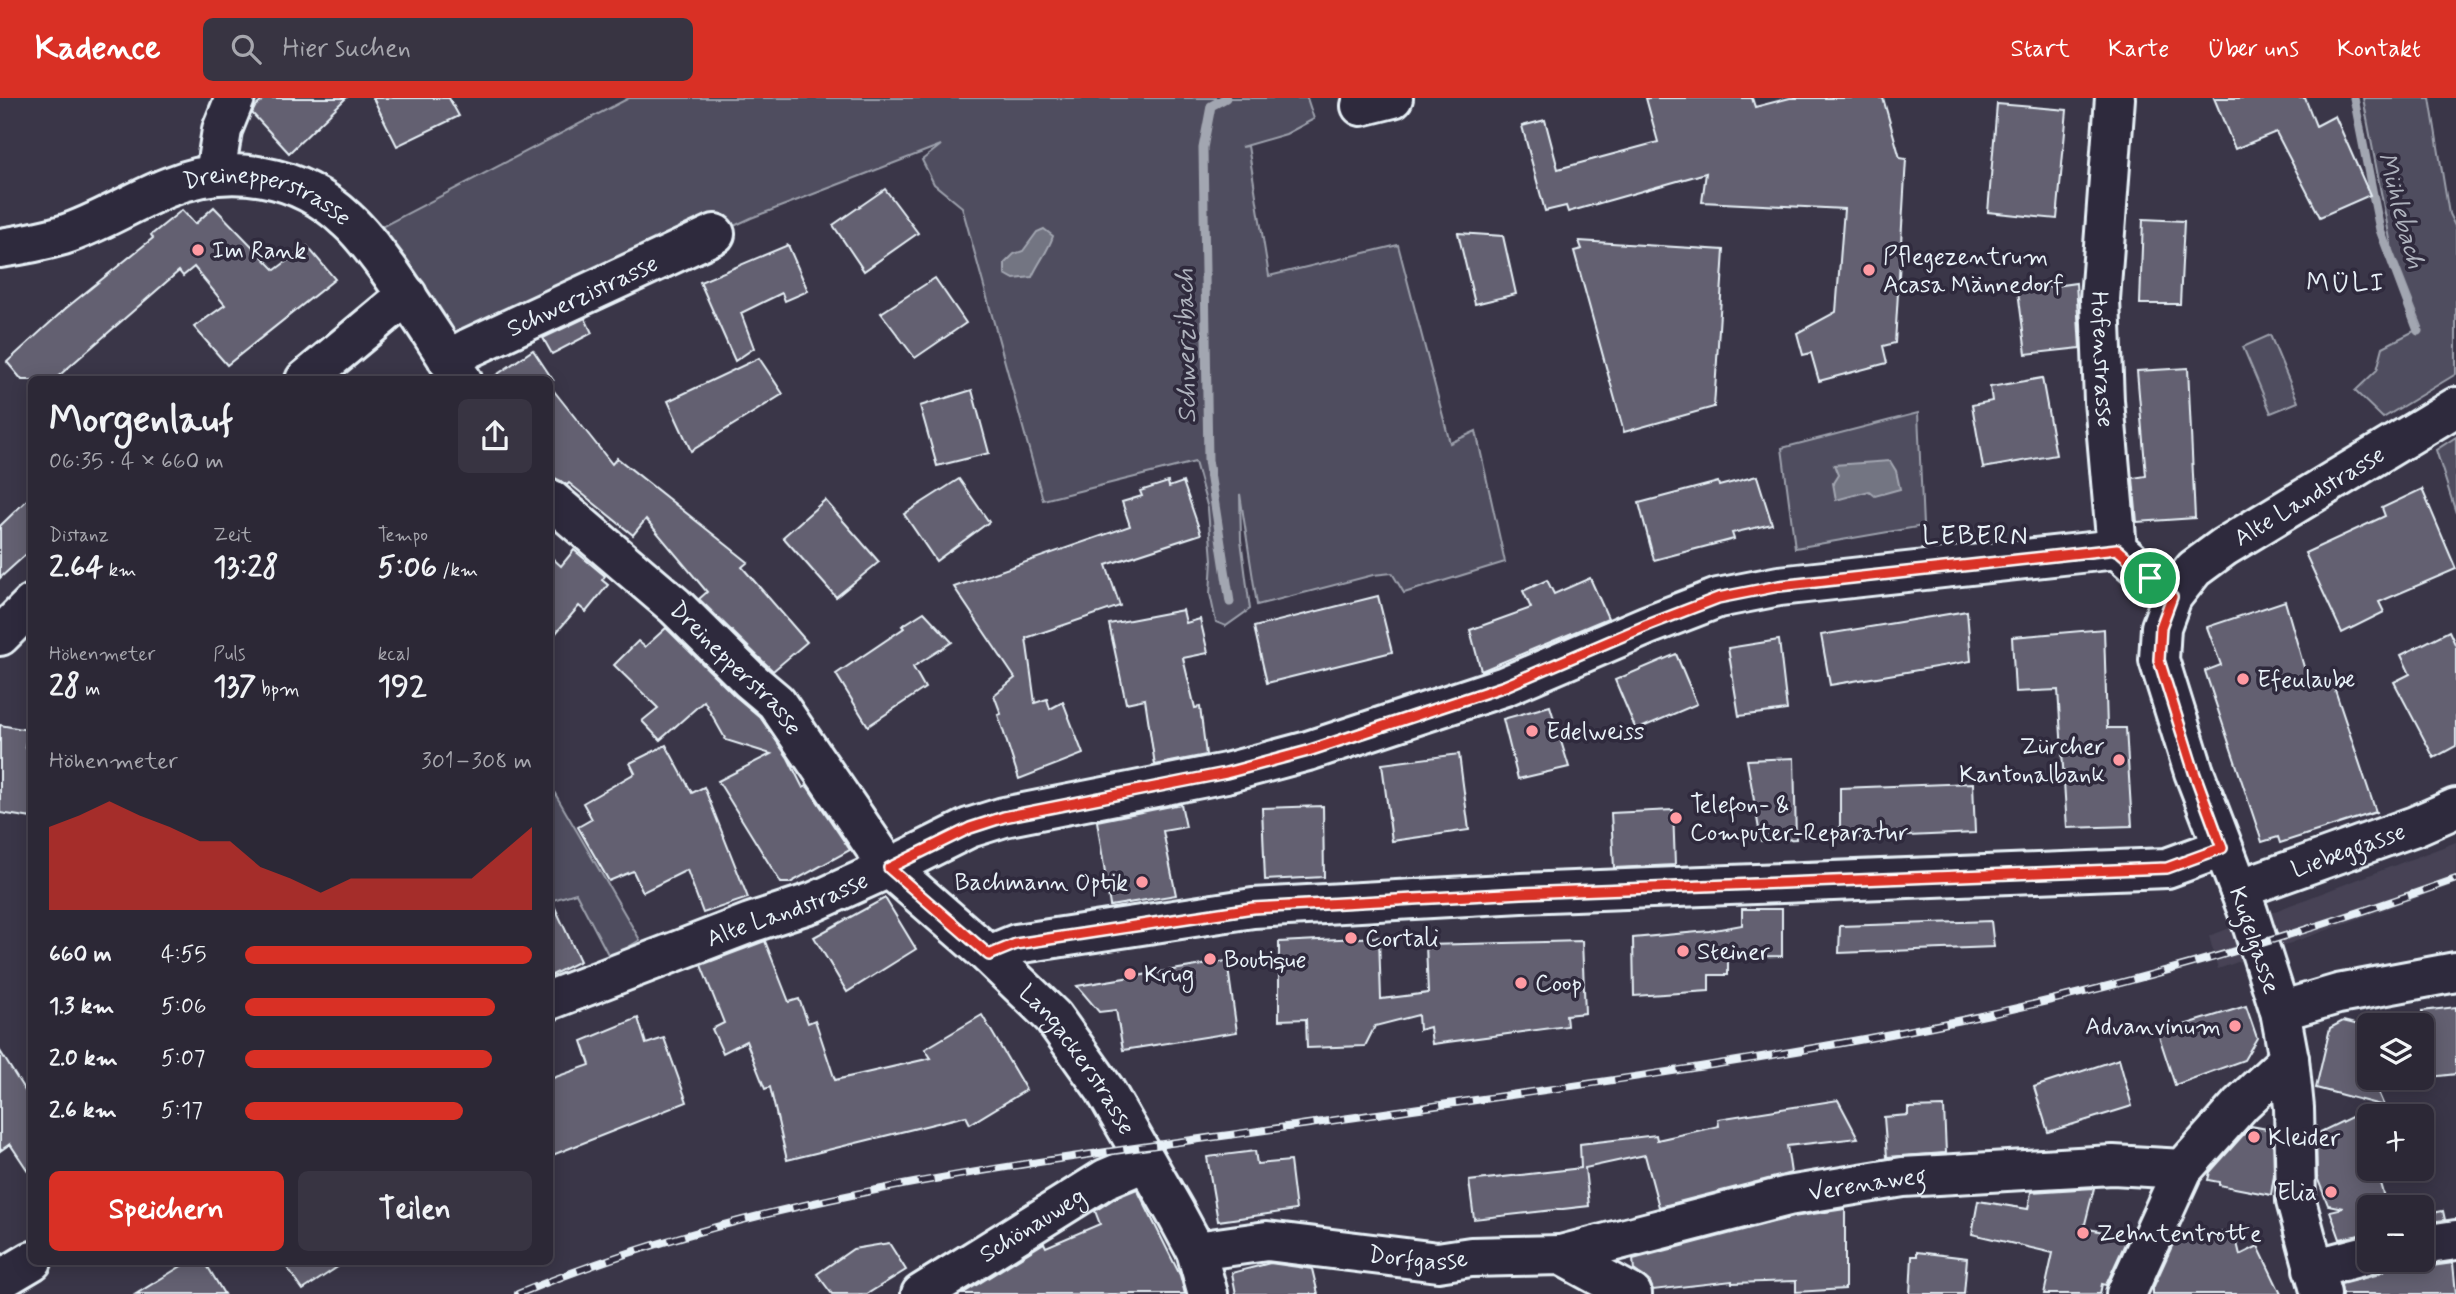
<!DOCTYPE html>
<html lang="de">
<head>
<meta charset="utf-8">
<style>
  :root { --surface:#2c2836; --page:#383442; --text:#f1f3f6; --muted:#a6a6ad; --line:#484451; --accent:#d93025 }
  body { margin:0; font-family:Mynerve,sans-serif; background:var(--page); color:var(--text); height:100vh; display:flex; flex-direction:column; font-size:26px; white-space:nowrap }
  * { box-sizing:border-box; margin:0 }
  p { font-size:23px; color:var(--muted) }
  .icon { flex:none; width:38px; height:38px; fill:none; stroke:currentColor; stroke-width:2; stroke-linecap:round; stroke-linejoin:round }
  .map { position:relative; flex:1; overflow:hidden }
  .drawer { position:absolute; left:28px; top:278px; width:525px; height:889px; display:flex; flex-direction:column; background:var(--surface); border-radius:10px; box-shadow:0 4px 18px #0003,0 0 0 2px var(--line) }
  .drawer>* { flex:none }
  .tools { position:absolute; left:2357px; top:915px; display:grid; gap:14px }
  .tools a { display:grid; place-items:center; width:77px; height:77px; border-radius:10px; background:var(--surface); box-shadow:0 4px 18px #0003,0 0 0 2px var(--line); font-size:35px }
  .pin { position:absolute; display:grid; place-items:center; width:60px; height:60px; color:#fff; margin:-30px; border:4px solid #fff; border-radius:50%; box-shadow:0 2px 7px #0007 }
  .round { display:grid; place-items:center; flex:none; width:74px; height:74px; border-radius:10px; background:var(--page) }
  .head { display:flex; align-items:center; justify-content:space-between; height:119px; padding:0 21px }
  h1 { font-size:38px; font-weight:800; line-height:52px }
  .metrics { display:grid; grid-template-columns:repeat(3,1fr); gap:10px; height:119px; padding:7px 21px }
  .metrics div { display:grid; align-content:center }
  .metrics b { font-size:30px; font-weight:800 }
  .metrics small { font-size:19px; font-weight:400 }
  .metrics p { font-size:19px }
  .chart { height:196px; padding:14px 21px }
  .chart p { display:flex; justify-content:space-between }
  .chart svg { width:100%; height:126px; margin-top:7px; fill:var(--accent); opacity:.7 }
  .button { display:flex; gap:14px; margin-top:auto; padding:14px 21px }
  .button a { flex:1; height:80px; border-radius:10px; background:var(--accent); color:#fff; font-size:28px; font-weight:800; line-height:80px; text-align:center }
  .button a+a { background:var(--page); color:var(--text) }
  ul { padding:0 21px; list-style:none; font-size:23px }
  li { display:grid; grid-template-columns:112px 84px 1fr; align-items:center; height:52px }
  li i { height:18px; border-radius:9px; background:var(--accent) }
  header { display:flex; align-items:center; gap:42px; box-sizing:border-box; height:98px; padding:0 35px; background:var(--accent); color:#fff }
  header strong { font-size:33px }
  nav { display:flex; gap:38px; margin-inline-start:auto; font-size:24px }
  .search { width:490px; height:63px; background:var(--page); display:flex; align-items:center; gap:18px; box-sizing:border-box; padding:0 24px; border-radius:10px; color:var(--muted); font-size:26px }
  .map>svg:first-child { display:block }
  .built { fill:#464354 }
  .green { fill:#504e5f; stroke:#9ca0ac; stroke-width:2 }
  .water { fill:#737482; stroke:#a2a6b1; stroke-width:2 }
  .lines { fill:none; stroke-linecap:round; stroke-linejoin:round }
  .stream { stroke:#a2a6b1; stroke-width:9 }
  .building { fill:#636171; stroke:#e8f1f8; stroke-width:2 }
  .minor-casing { stroke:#e8f1f8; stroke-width:44 }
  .minor { stroke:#2f2a3d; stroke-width:38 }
  .rail-casing { stroke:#e8f1f8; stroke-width:8 }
  .rail { stroke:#2f2a3d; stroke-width:5; stroke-dasharray:16; stroke-linecap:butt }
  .route-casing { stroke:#fff; stroke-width:14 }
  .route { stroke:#d93025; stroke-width:9 }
  .poi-dot { fill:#ff9aa2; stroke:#2f2a3d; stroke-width:2.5 }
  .labels { text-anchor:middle; stroke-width:7; stroke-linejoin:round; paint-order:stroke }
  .street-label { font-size:24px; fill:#e8f1f8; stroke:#2f2a3d }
  .poi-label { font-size:24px; fill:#e8f1f8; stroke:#2f2a3d; text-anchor:start }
  .water-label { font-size:26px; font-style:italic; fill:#aeb2bd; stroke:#2f2a3d }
  .neighbourhood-label { font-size:26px; letter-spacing:2px; fill:#e8f1f8; stroke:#2f2a3d }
</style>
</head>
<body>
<header>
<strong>Kadence</strong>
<div class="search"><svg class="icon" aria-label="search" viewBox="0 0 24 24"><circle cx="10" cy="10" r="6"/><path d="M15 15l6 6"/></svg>Hier suchen</div>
<nav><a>Start</a><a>Karte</a><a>Über uns</a><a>Kontakt</a></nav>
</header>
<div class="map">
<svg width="2456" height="1196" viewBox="0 0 2456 1196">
  <rect width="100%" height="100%" fill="#3a3648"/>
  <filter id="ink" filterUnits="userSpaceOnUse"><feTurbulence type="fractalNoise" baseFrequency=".0143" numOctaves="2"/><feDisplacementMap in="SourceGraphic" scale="14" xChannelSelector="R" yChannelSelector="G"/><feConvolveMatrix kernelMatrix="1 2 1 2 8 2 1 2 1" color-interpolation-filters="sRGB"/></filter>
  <g filter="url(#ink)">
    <path class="built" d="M2456,744V786L2218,871L2209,838Z"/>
    <g class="green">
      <path d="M629,0H1307L1314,21L1286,36L1241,49L1248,48L1269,178L1398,147L1450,345L1476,333L1505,464L1404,495L1392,475L1373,477L1257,507L1240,396L1241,442L1250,511L1226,528L1216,524L1210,496L1212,462L1208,411L1195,364L1043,402L962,109L934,86L922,62L941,47L751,120L448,262L364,138Z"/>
      <path d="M2363,0H2430L2449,116L2456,130V276L2383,320L2355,293L2377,272L2383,249L2422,229L2392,152Z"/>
      <path d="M2270,237L2298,304L2271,315L2243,249Z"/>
      <path d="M1918,315L1923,428L1795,450L1782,350Z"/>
      <path d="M2456,339V415L2436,352Z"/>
      <path d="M550,687L640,842L610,860L576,795L550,803Z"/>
    </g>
    <g class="water">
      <path d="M1044,131L1053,138C1049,152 1038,165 1032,179L1014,181L1005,176V165L1014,156L1023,153L1037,134Z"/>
      <path d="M1890,363L1896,373L1900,391L1875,398L1869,393L1836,402L1833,385L1838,377L1834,367Z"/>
    </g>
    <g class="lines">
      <g class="stream">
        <path d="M1226,0L1211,8L1203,50L1208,362L1230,504"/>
        <path d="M2354,0L2380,132L2418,233"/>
      </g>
    </g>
    <g class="building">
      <path d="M265,0H346L289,55L252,15L255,9Z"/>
      <path d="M373,0H449L459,18L397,48Z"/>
      <path d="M1646,0H1752L1755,9L1790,0H1883L1900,60L1906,61L1895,245L1883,248L1887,265L1819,283L1811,255L1803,257L1797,235L1836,214L1844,111L1702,104L1706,75L1568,114L1566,108L1545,113L1522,28L1545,22L1558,71L1658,44Z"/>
      <path d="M2214,0H2305L2316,28L2335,18L2370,97L2320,119L2276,34L2235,51Z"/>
      <path d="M1997,6L2067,12L2057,121L1988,114Z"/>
      <path d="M885,91L918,135L864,173L833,127Z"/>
      <path d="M214,109L275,172L307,148L335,181L227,267L194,229L225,207L194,169L183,178L179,173L54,282H22L7,264L65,211L153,140L151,137L182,112L195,126Z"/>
      <path d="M2143,121L2184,123L2180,206H2140Z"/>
      <path d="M1458,135L1503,138L1516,196L1475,206Z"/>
      <path d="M1579,143L1724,152L1714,309L1624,334L1574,153L1582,151Z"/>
      <path d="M788,147L808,193L785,203L782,195L741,215L754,250L735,263L700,184Z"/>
      <path d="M935,180L966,225L915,260L881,215Z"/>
      <path d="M2076,185L2080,250L2026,256L2018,193Z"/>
      <path d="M585,220L592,235L552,256L543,240Z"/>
      <path d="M533,252L553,282H489Z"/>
      <path d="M759,260L783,296L691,353L668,303Z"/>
      <path d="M2188,270L2195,420L2137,424L2133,380L2146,378L2137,273Z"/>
      <path d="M2042,280L2056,357L1983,370L1972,307L1992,303L1990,289Z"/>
      <path d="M550,288L612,366L617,360L748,464L742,469L807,544L773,573L699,501L707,494L646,421L633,437L569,385L567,387L555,380H550Z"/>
      <path d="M972,292L989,355L937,368L920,308Z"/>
      <path d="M1757,378L1772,426L1732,435L1734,441L1654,462L1639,405L1718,384L1719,388Z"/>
      <path d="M959,381L989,424L936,463L904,416Z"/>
      <path d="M1168,384L1169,389L1183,384L1201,436L1106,467L1120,508L1026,540L1035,605L1047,601L1050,611L1063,604L1083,656L1019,681L998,617L1001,616L994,597L1015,580L954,489L1130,428L1122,404L1142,398L1140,393Z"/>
      <path d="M2422,391L2456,471L2379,504L2384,514L2342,535L2305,455L2385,418L2382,410Z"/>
      <path d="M32,397V451L0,480V428Z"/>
      <path d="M825,402L879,464L836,499L783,439Z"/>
      <path d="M574,452L605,478L602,482L608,487L586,514L579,508L550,542V458L561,468Z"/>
      <path d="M1590,480L1608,520L1481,573L1470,532L1531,510L1523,493L1547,482L1554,496Z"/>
      <path d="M1378,498L1392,554L1267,585L1254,529Z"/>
      <path d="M2285,503L2310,590L2332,583L2376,714L2280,745L2278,739L2262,744L2205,573L2221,567L2207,529Z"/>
      <path d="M1183,512L1186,525L1200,521L1208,555L1183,560L1195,610L1200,609L1206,657L1155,667L1145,601L1126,605L1109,526Z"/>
      <path d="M1967,513L1971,563L1830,587L1821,537Z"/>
      <path d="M924,514L952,544L913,569L925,590L868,628L836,576L904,530L902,528Z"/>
      <path d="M666,530L735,598L760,619L788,660L803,690L807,688L850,752L790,785H781L718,683L771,656L726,642L704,603L660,642L642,623L658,610L614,567L638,543L645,549Z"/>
      <path d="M2104,531L2107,630H2126L2132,728L2067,730L2058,592L2015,594L2012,539Z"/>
      <path d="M2449,533L2456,548V648L2434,660L2394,584L2410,576L2401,557Z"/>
      <path d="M1779,542L1787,612L1739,618L1728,550Z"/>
      <path d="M1676,556L1697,606L1636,632L1615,582Z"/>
      <path d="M1550,608L1569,669L1518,681L1503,621Z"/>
      <path d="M0,627L28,632L25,649L32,651V720L0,715Z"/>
      <path d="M666,647L692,695L704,689L748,800L703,815L687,772L643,794L633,773L609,783L578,729L592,721L583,705L635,675L630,665Z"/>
      <path d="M1459,656L1469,732L1392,743L1382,666Z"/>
      <path d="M1794,660L1796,741L1761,743L1747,662Z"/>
      <path d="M1973,685L1975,735L1840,741V690Z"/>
      <path d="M1181,706L1186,729L1163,733L1176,797L1110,808L1097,723Z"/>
      <path d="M1323,708L1324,779L1265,782L1262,710Z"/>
      <path d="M1673,712L1675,767L1614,770L1611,715Z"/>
      <path d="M550,799L580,863L550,878Z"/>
      <path d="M885,800L916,851L847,894L814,839Z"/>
      <path d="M1742,811H1782V858L1728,859V877H1709V893L1634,898L1633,840L1709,833L1742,827Z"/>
      <path d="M1991,823L1994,849L1839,855L1840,828Z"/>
      <path d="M1379,839L1381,901L1428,895L1426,847L1582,843L1585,915L1566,917L1567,928L1432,946L1430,929L1419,932L1418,917L1375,928L1365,948L1307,950L1306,921L1279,922V844Z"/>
      <path d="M765,843L789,904L799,901L808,925L815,922L835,982L931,960L925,951L982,917L1026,992L970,1026L966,1018L787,1062L770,989L765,991L746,943L723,955L712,931L724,925L701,867Z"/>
      <path d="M1227,863L1237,934L1123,952L1116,912L1099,914L1077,888Z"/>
      <path d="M2246,908L2257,940L2244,962L2175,987L2158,935Z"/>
      <path d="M2456,909V976L2422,980V913Z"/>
      <path d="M638,920L646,946L664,940L687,1004L550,1058V981L590,967L582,943Z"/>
      <path d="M2343,923L2367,929L2360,955L2370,980H2372L2384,1008L2316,990L2330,930Z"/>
      <path d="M0,953L32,1004V1079L10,1046L0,1053Z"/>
      <path d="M2119,961L2132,1008L2048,1034L2034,989Z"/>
      <path d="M1838,1002L1858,1040L1787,1048L1791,1075L1659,1109L1645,1057L1585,1070L1589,1108L1474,1121L1469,1083L1581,1070L1580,1046L1656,1037L1657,1042L1719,1028L1718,1021Z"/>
      <path d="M1944,1009L1946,1055L1887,1059L1884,1019L1908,1017V1010Z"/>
      <path d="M2370,1010V1081L2378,1078L2387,1110H2370V1135L2340,1141L2330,1113L2343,1110L2328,1107L2317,1079L2316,1036Z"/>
      <path d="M2251,1028L2267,1031L2273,1035L2274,1077L2271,1097L2219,1087V1084L2208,1082L2210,1074Z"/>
      <path d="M1255,1053L1257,1066L1290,1063L1296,1112L1218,1123L1207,1059Z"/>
      <path d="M2094,1090L2084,1130L2128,1139L2106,1187L2102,1186L2100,1196H2044L2053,1155L1972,1136L1978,1103L2028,1111L2031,1094Z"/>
      <path d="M1137,1091L1180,1177L1185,1196H962L1044,1145L1046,1149L1100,1126L1095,1113L1115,1100Z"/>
      <path d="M1845,1111V1191L1796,1194V1183L1732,1185V1183L1653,1192L1650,1184L1634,1172L1633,1161L1793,1119Z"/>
      <path d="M2443,1113L2445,1122L2422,1125V1117Z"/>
      <path d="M2234,1132L2240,1157L2258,1148L2281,1196H2153V1190L2178,1135H2190L2191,1141Z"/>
      <path d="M889,1145L906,1172L867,1196H832L817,1176L853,1151Z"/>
      <path d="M1917,1154L1967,1160L1964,1196H1910L1912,1158H1917Z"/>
      <path d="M2391,1162H2407L2415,1167L2425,1169L2453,1165L2456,1196H2342L2341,1186L2376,1177L2386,1171Z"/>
      <path d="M188,1164H205L224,1196H136Z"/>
      <path d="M283,1164H345L303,1192Z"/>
      <path d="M1270,1165L1312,1171L1318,1196H1236L1232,1175Z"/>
    </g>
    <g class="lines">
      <g class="minor-casing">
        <g id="minor">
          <path id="s1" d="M2115,0L2100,201L2104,303L2117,451L2172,499"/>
          <path d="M1361,8L1393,0"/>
          <path d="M215,76L222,32L235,0"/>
          <path id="s2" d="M0,150C21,147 42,143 63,137C100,125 133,103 169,89C230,64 299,76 347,122C363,136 375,154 388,171C414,207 437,245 462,282"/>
          <path id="s3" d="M448,262L469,250L715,136"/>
          <path d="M305,282L407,197"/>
          <path id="s4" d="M550,401L675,508L750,582L776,604L889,770L989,857L1053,919L1105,992L1175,1114L1196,1153L1208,1196"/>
          <path d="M0,538L32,506"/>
          <path id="s5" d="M2239,791L2415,728L2456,710"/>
          <path d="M989,857L1016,846L1253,810L1522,795L2167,770L2222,750"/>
          <path id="s6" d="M550,902L750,825L814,804L889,770L969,730L1004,719L1226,675L1308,653L1505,588L1648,527L1718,500L1779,488L2117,451"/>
          <path d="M2280,913L2338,896L2456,874"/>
          <path d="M2422,1147L2456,1142"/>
          <path id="s7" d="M1196,1153L1267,1143L1438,1164L1471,1159L1561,1157L1632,1196"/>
          <path id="s8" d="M1561,1157L1788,1098L1903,1079L2113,1067L2183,1071"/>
          <path d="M2313,1171L2370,1156"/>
          <path d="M0,1182L32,1163"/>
          <path id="s9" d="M921,1196L1105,1081L1145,1064"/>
          <path d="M2126,1196L2183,1071L2241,1006L2289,961"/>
          <path id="s10" d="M2321,1196L2296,1103L2294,1010L2289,961L2280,913L2248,814L2194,674L2159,562L2161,529L2172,499L2194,471L2224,449L2456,309"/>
        </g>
      </g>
      <use href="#minor" class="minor"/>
      <g class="rail-casing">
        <path id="rail" d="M518,1196C777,1088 1061,1062 1336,1022C1543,992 1752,965 1957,923C2127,888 2293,839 2456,781"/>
      </g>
      <use href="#rail" class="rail"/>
    </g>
  </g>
  <g class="lines" filter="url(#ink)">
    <g class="route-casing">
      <path id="route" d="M2117,451L2172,499L2161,529L2159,562L2194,674L2222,750L2167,770L1522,795L1253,810L1016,846L989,857L889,770L970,730L1004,719L1226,675L1308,653L1505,588L1648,527L1718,500L1779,488Z"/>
    </g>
    <use href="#route" class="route"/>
  </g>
  <g class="poi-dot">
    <circle cx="198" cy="152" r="7"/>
    <circle cx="1869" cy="172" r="7"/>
    <circle cx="2243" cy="581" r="7"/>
    <circle cx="1532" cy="633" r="7"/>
    <circle cx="2119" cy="662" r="7"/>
    <circle cx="1676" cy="720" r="7"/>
    <circle cx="1142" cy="784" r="7"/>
    <circle cx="1351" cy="840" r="7"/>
    <circle cx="1683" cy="853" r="7"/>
    <circle cx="1210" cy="861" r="7"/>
    <circle cx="1130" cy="876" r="7"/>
    <circle cx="1521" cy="885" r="7"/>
    <circle cx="2235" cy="928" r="7"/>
    <circle cx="2254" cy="1039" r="7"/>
    <circle cx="2331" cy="1094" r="7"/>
    <circle cx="2083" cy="1135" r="7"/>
  </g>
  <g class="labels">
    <g class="street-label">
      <text dy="8" stroke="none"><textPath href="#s2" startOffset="285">Dreinepperstrasse</textPath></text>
      <text dy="8" stroke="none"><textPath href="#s3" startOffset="149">Schwerzistrasse</textPath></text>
      <text dy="8" stroke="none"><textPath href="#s1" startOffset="262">Hofenstrasse</textPath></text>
      <text dy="8" stroke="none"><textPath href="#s10" startOffset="896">Alte Landstrasse</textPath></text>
      <text dy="8" stroke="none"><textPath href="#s4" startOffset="252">Dreinepperstrasse</textPath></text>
      <text dy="8" stroke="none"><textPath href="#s5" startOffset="116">Liebeggasse</textPath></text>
      <text dy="8" stroke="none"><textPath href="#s6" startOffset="254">Alte Landstrasse</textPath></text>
      <text transform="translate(2255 842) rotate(71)" y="8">Kugelgasse</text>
      <text dy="8" stroke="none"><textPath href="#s4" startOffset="775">Langackerstrasse</textPath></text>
      <text dy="8" stroke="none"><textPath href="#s8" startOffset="315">Verenaweg</textPath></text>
      <text dy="8" stroke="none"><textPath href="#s9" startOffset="131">Schönauweg</textPath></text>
      <text dy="8" stroke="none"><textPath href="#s7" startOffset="224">Dorfgasse</textPath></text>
    </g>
    <g class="poi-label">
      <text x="212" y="160">Im Rank</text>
      <text x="1883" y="166">Pflegezentrum<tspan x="1883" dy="28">Acasa Männedorf</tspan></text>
      <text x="2257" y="589">Efeulaube</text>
      <text x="1546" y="641">Edelweiss</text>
      <text x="2105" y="656" text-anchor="end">Zürcher<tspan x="2105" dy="28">Kantonalbank</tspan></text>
      <text x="1690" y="714">Telefon- &amp;<tspan x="1690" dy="28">Computer-Reparatur</tspan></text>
      <text x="1128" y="792" text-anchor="end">Bachmann Optik</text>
      <text x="1365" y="848">Cortali</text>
      <text x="1697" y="861">Steiner</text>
      <text x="1224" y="869">Boutique</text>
      <text x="1144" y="884">Krug</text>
      <text x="1535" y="893">Coop</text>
      <text x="2221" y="936" text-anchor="end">Advanvinum</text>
      <text x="2268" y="1047">Kleider</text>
      <text x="2317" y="1102" text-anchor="end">Elia</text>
      <text x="2097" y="1143">Zehntentrotte</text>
    </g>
    <g class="water-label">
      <text transform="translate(2402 112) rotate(75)" y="9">Mühlebach</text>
      <text transform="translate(1185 248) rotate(-91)" y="9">Schwerzibach</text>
    </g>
    <g class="neighbourhood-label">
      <text x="2346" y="193">MÜLI</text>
      <text x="1976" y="446">LEBERN</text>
    </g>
  </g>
</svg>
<div class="tools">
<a><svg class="icon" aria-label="layers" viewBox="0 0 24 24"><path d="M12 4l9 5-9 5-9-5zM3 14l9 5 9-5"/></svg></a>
<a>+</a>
<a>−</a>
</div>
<div class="pin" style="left:2150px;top:480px;background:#1e9e55"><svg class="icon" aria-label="arrive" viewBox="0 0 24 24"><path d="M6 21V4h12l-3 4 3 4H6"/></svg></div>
<section class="drawer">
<div class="head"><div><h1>Morgenlauf</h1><p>06:35 · 4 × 660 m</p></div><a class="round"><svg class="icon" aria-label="share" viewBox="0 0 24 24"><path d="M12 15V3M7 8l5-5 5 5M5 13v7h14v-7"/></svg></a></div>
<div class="metrics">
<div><p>Distanz</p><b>2.64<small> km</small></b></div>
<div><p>Zeit</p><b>13:28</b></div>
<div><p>Tempo</p><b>5:06<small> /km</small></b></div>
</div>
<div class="metrics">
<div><p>Höhenmeter</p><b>28<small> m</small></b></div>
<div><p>Puls</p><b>137<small> bpm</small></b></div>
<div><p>kcal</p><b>192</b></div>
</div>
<div class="chart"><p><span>Höhenmeter</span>301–308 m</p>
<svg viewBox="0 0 160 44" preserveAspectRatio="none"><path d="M0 44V15L10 11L20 6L30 11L40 15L50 20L60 20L70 29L80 33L90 38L100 33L110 33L120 33L130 33L140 33L150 24L160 15V44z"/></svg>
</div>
<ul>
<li><b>660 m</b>4:55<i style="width:100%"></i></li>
<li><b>1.3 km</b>5:06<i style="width:87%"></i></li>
<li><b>2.0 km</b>5:07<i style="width:86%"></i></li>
<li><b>2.6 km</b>5:17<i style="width:76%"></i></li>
</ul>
<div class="button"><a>Speichern</a><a>Teilen</a></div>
</section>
</div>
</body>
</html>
